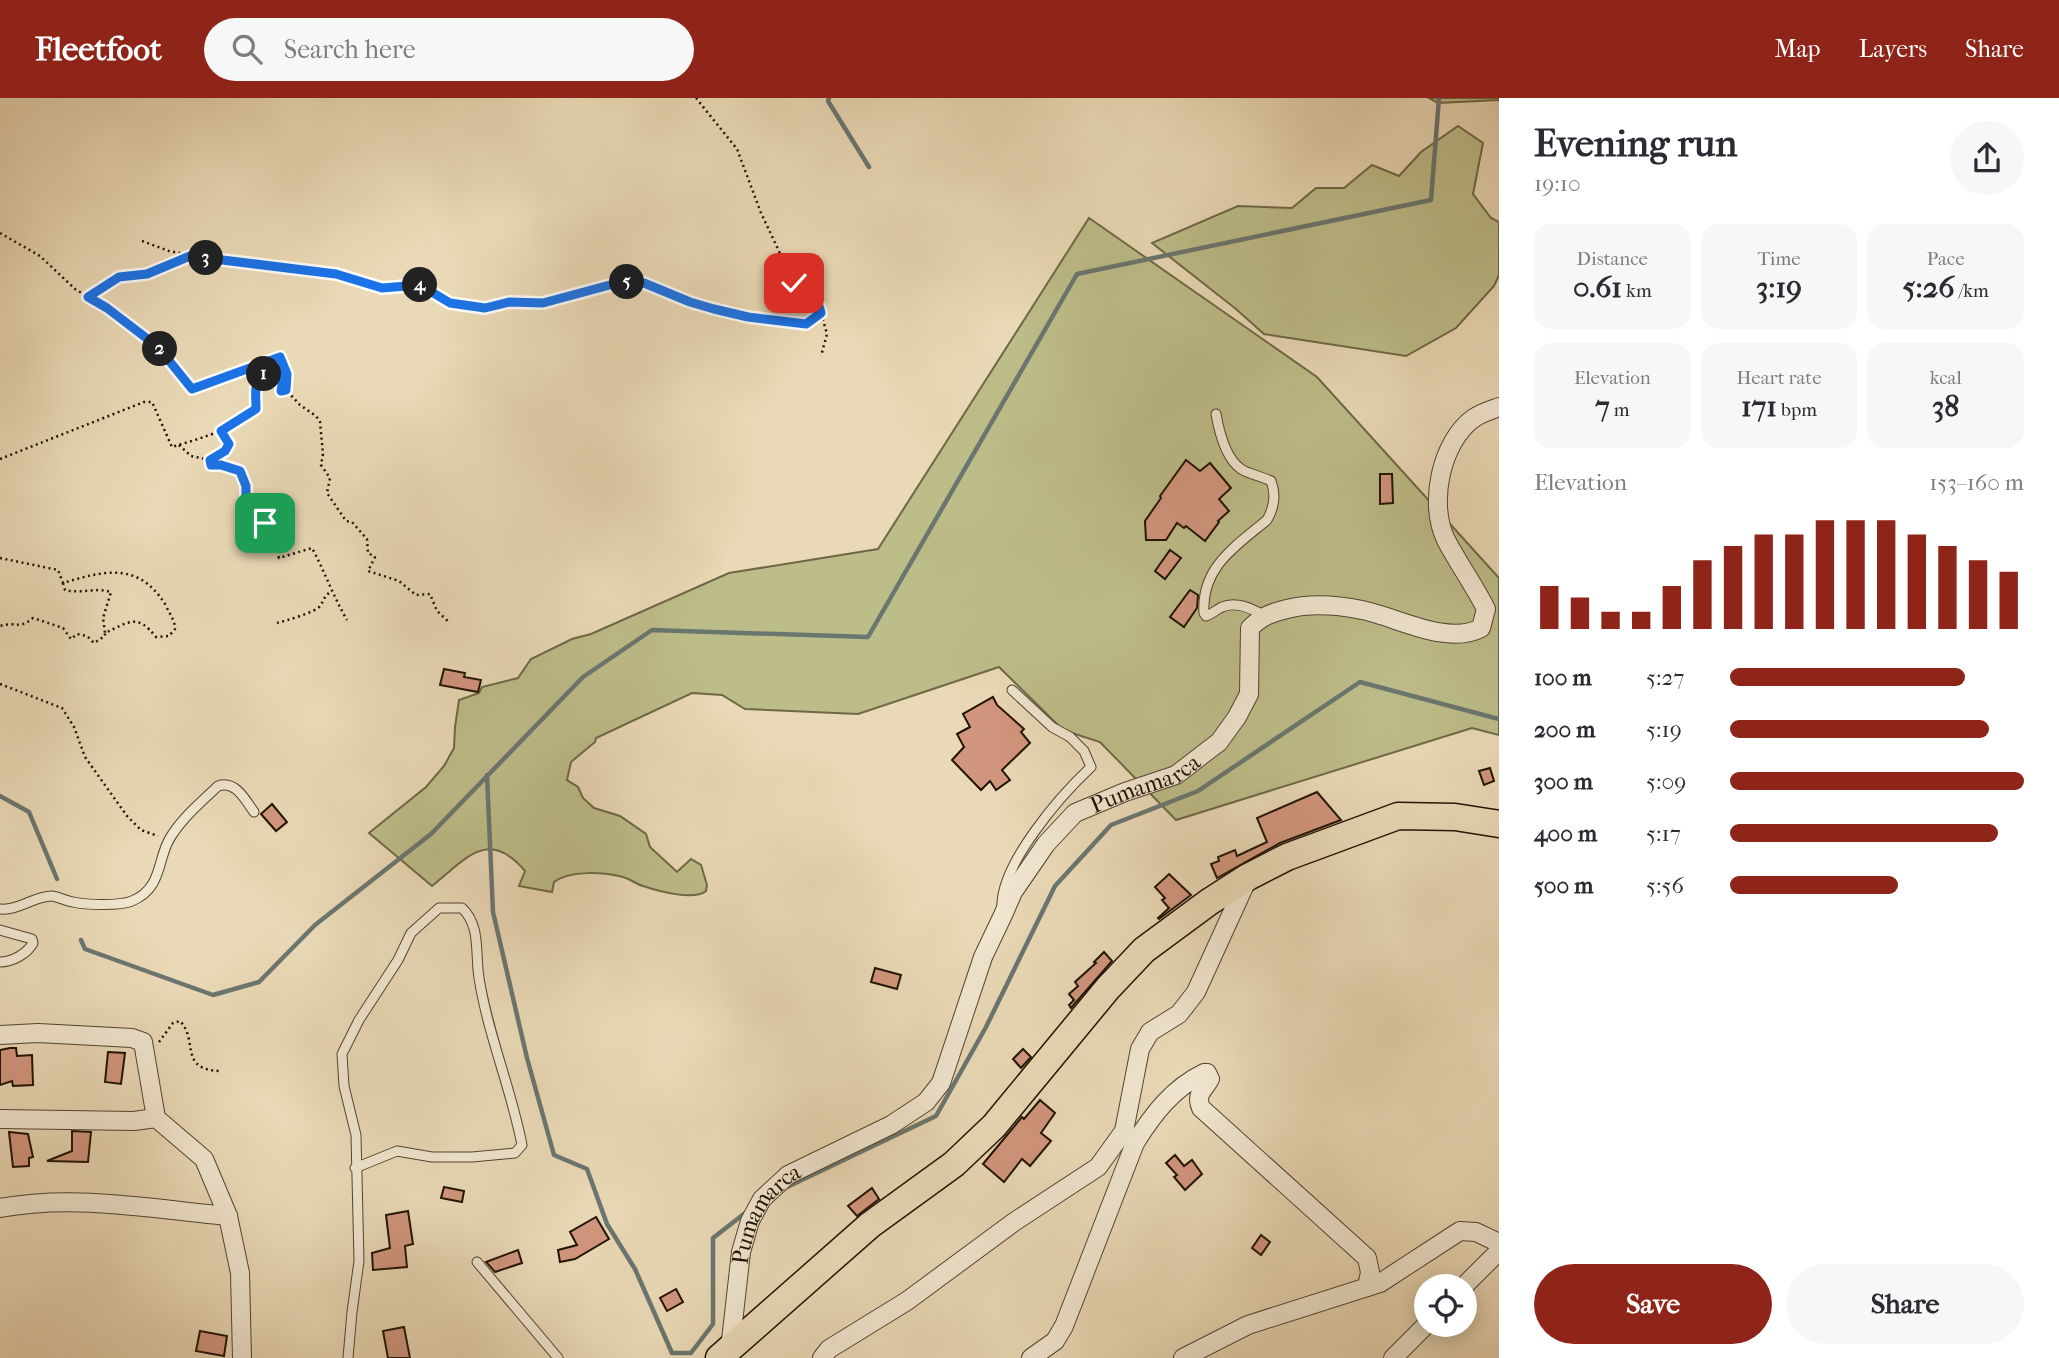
<!DOCTYPE html>
<html lang="en">
<head>
<meta charset="utf-8">
<style>
  :root { --surface:#fff; --page:#f7f7f7; --text:#2b2b33; --muted:#7c7c81; --accent:#8f2418 }
  body { margin:0; font-family:"IM FELL French Canon",serif; background:var(--page); color:var(--text); height:100vh; display:flex; flex-direction:column; font-size:26px; white-space:nowrap }
  * { box-sizing:border-box; margin:0 }
  p { font-size:23px; color:var(--muted) }
  .icon { flex:none; width:38px; height:38px; fill:none; stroke:currentColor; stroke-width:2; stroke-linecap:round; stroke-linejoin:round }
  .map { position:relative; flex:1; overflow:hidden }
  .panel { display:flex; flex-direction:column; background:var(--surface); width:560px }
  .panel>* { flex:none }
  .controls { position:absolute; left:1414px; top:1176px; display:grid; gap:14px }
  .controls a { display:grid; place-items:center; width:63px; height:63px; border-radius:50%; background:var(--surface); box-shadow:0 4px 18px #0003; font-size:35px }
  .pin { position:absolute; display:grid; place-items:center; width:60px; height:60px; color:#fff; margin:-30px; border-radius:14px; box-shadow:0 4px 10px #0006 }
  .km { position:absolute; width:35px; height:35px; margin:-18px; border-radius:50%; background:#222; color:#fff; font-size:19px; line-height:35px; text-align:center }
  .round { display:grid; place-items:center; flex:none; width:74px; height:74px; border-radius:37px; background:var(--page) }
  .headline { display:flex; align-items:center; justify-content:space-between; height:119px; padding:0 35px }
  h1 { font-size:38px; font-weight:700; line-height:52px }
  .stats { display:grid; grid-template-columns:repeat(3,1fr); gap:10px; height:119px; padding:7px 35px }
  .stats div { display:grid; align-content:center; border-radius:18px; background:var(--page); text-align:center }
  .stats b { font-size:30px; font-weight:700 }
  .stats small { font-size:19px; font-weight:400 }
  .stats p { font-size:19px }
  .chart { height:196px; padding:14px 35px }
  .chart p { display:flex; justify-content:space-between }
  .chart svg { width:100%; height:126px; margin-top:7px; stroke:var(--accent); stroke-width:6 }
  .button { display:flex; gap:14px; margin-top:auto; padding:14px 35px }
  .button a { flex:1; height:80px; border-radius:42px; background:var(--accent); color:#fff; font-size:28px; font-weight:700; line-height:80px; text-align:center }
  .button a+a { background:var(--page); color:var(--text) }
  ul { padding:0 35px; list-style:none; font-size:23px }
  li { display:grid; grid-template-columns:112px 84px 1fr; align-items:center; height:52px }
  li i { height:18px; border-radius:9px; background:var(--accent) }
  header { display:flex; align-items:center; gap:42px; box-sizing:border-box; height:98px; padding:0 35px; background:var(--accent); color:#fff }
  header strong { font-size:33px }
  nav { display:flex; gap:38px; margin-inline-start:auto; font-size:24px }
  .search { width:490px; height:63px; background:var(--page); display:flex; align-items:center; gap:18px; box-sizing:border-box; padding:0 24px; border-radius:38px; color:var(--muted); font-size:26px }
  main { display:flex; flex:1; min-height:0 }
  .map>svg:first-child { display:block }
  .green { fill:#bdbd89; stroke:#6e6847; stroke-width:2 }
  .lines { fill:none; stroke-linecap:round; stroke-linejoin:round }
  .stream { stroke:#6a7670; stroke-width:4.5 }
  .building { fill:#d2967e; stroke:#201305; stroke-width:2 }
  .lane-casing { stroke:#524431; stroke-width:11 }
  .street-casing { stroke:#524431; stroke-width:20 }
  .primary-casing { stroke:#201305; stroke-width:29 }
  .path { stroke:#201305; stroke-width:2.5; stroke-dasharray:2 3.5; stroke-linecap:butt }
  .lane { stroke:#f1e6d0; stroke-width:9 }
  .street { stroke:#f1e6d0; stroke-width:18 }
  .primary { stroke:#ead9b6; stroke-width:26 }
  .route-casing { stroke:#fff; stroke-width:14 }
  .route { stroke:#1a73e8; stroke-width:9 }
  .labels { text-anchor:middle; stroke-width:6; stroke-linejoin:round; paint-order:stroke }
  .street-label { font-size:23px; fill:#201305; stroke:#f1e6d0 }
</style>
</head>
<body>
<header>
<strong>Fleetfoot</strong>
<div class="search"><svg class="icon" aria-label="search" viewBox="0 0 24 24"><circle cx="10" cy="10" r="6"/><path d="M15 15l6 6"/></svg>Search here</div>
<nav><a>Map</a><a>Layers</a><a>Share</a></nav>
</header>
<main>
<div class="map">
<svg width="1499" height="1260" viewBox="0 0 1499 1260">
  <rect width="100%" height="100%" fill="#ead9b6"/>
  <filter id="stains"><feTurbulence type="fractalNoise" baseFrequency=".00286" numOctaves="4"/><feColorMatrix values="0 0 0 0 .2 0 0 0 0 .09 0 0 0 0 .02 0 0 0 .5 -.17"/></filter>
  <radialGradient id="worn" r=".72"><stop offset=".6" stop-color="#630" stop-opacity="0"/><stop offset="1" stop-color="#630" stop-opacity=".3"/></radialGradient>
  <g class="green">
    <path d="M1429,0H1499V2L1438,5Z"/>
    <path d="M1458,28L1483,45L1473,96L1491,120L1499,124V177L1494,188L1456,230L1406,258L1264,236L1236,211L1152,145L1238,108L1292,110L1316,90H1344L1372,67L1399,78L1421,54Z"/>
    <path d="M1089,120L1317,279L1499,480V637L1472,630L1176,722L1100,644L1063,632L999,569L858,616L745,611L722,597L692,595L596,640L595,644L571,664L567,682L578,689L583,700L594,710L620,718L646,736L650,749L677,774L691,761L701,767L707,787L706,793C694,803 658,793 643,788C636,786 630,781 623,779C604,774 570,772 554,784L552,794L519,788L525,773C488,729 466,761 432,788L369,735L426,689L444,668L454,650L455,629L459,602L479,595L482,589L518,580L531,561L572,541L591,536L729,475L878,451Z"/>
  </g>
  <g class="lines">
    <g class="stream">
      <path d="M829,0L828,3L869,69"/>
      <path d="M487,677L493,814L527,960L554,1057L587,1071L607,1126L635,1171L672,1255H691L713,1226V1140L749,1112"/>
      <path d="M0,698L29,714L57,781"/>
      <path d="M81,842L85,851L213,897L259,884L315,827L431,736L583,579L652,532L868,539L1077,176L1431,102L1439,0"/>
      <path d="M783,1091L936,1018L986,929L1055,788L1111,727L1198,693L1360,584L1499,621"/>
    </g>
  </g>
  <g class="building">
    <path d="M1186,362L1200,373L1210,365L1231,390L1219,401L1229,413L1218,423L1219,424L1205,443L1186,428L1184,430L1177,425L1166,442H1146L1145,423L1161,400L1160,398Z"/>
    <path d="M1380,376H1392L1393,405L1380,406Z"/>
    <path d="M1170,452L1181,460L1165,481L1155,473Z"/>
    <path d="M1190,492L1198,497L1197,510L1184,529L1170,519Z"/>
    <path d="M444,571L465,575L464,579L481,582L478,594L440,587Z"/>
    <path d="M993,599L997,607L1024,631L1021,634L1030,645L1002,672L1010,682L996,692L990,683L981,692L952,662L964,649L957,636L970,629L963,616Z"/>
    <path d="M1490,670L1494,683L1484,687L1479,673Z"/>
    <path d="M1317,694L1341,722L1280,745L1217,780L1211,766L1219,763L1218,759L1235,752L1237,758L1267,744L1257,720Z"/>
    <path d="M272,706L287,724L276,733L261,716Z"/>
    <path d="M1169,776L1191,797L1159,821L1158,820L1169,810L1162,802L1165,800L1155,789Z"/>
    <path d="M1104,854L1112,863L1071,910L1069,907L1074,902L1069,896L1078,888L1075,884L1096,865L1094,864Z"/>
    <path d="M875,870L901,877L897,891L871,884Z"/>
    <path d="M10,950H16L17,958L32,957L33,987L13,988L12,983L0,987V952Z"/>
    <path d="M1023,951L1031,959L1021,970L1013,961Z"/>
    <path d="M108,954L125,955L121,986L105,984Z"/>
    <path d="M1040,1002L1055,1015L1041,1035L1051,1043L1030,1068L1022,1061L1004,1084L983,1066L1022,1019L1024,1021Z"/>
    <path d="M72,1033L91,1034L88,1064L47,1063L72,1053Z"/>
    <path d="M9,1034L28,1036L33,1059L29,1060V1068L13,1069Z"/>
    <path d="M1175,1057L1184,1068L1192,1062L1202,1076L1185,1092L1174,1079L1177,1077L1166,1065Z"/>
    <path d="M444,1089L464,1093L462,1104L441,1100Z"/>
    <path d="M872,1090L879,1101L857,1118L848,1108Z"/>
    <path d="M408,1113L413,1146L405,1148L407,1169L373,1172L372,1155L390,1150L386,1117Z"/>
    <path d="M596,1119L609,1141L575,1161L560,1164L558,1152L577,1147L570,1134Z"/>
    <path d="M1261,1137L1270,1144L1261,1157L1252,1150Z"/>
    <path d="M518,1152L522,1165L495,1174L486,1164Z"/>
    <path d="M676,1191L683,1204L667,1213L660,1200Z"/>
    <path d="M404,1229L410,1260H388L383,1233Z"/>
    <path d="M200,1233L227,1238L224,1258L196,1253Z"/>
  </g>
  <g class="lines">
    <g class="lane-casing">
      <g id="lane">
        <path d="M1216,316C1219,333 1225,360 1241,371C1246,375 1263,379 1271,383C1276,396 1274,410 1267,422C1236,448 1201,469 1204,515L1206,518C1212,516 1216,512 1222,509C1236,503 1251,510 1263,517"/>
        <path d="M0,811C18,813 34,798 52,798C59,799 66,803 73,804C86,807 120,808 132,803C163,790 157,761 170,740C182,720 201,704 218,688C235,682 245,701 254,714"/>
        <path d="M1002,811C999,768 1060,698 1091,669L1084,653L1070,639L1052,629L1012,592"/>
        <path d="M0,832L32,841L33,845C27,856 12,864 0,864"/>
        <path d="M477,1164L558,1260"/>
        <path d="M348,1260L352,1214L359,1163L356,1037L344,988L342,956L359,922L398,862L411,835L439,810H462C481,828 475,855 479,880C488,937 511,990 522,1047L515,1055L472,1059H432L397,1053L355,1070"/>
      </g>
    </g>
    <g class="street-casing">
      <g id="street">
        <path d="M0,937L38,935L132,940L143,944L156,1020L204,1061L228,1118L240,1175L242,1260"/>
        <path d="M0,1021L134,1023L156,1020"/>
        <path d="M0,1110C75,1096 153,1111 228,1118"/>
        <path d="M1464,1188L1499,1153"/>
        <path id="s1" d="M730,1251L741,1154L750,1123L762,1101L788,1077L891,1027L926,1004L941,985L983,859L1003,817L1013,794L1046,746L1075,715L1125,694L1176,677L1219,644L1237,619L1249,596L1250,530C1262,518 1271,515 1287,511C1311,505 1337,507 1362,512C1397,519 1447,548 1481,530L1486,511C1474,487 1458,465 1446,442C1428,406 1441,343 1474,320C1481,315 1491,312 1499,309"/>
        <path d="M822,1260L829,1251L907,1203L1014,1124L1098,1069L1124,1033L1140,951L1150,934L1179,916L1196,894L1248,780"/>
        <path d="M1031,1260L1055,1243L1064,1228L1135,1045C1153,1016 1173,990 1204,975H1207L1210,981C1204,992 1195,996 1201,1010L1367,1160L1370,1174L1367,1189"/>
        <path d="M1183,1260L1248,1227L1380,1185L1460,1133L1476,1134L1499,1145"/>
        <path d="M1393,1260L1426,1227"/>
      </g>
    </g>
    <g class="primary-casing">
      <path id="primary" d="M719,1260L870,1127L954,1066L994,1028L1108,890L1144,852L1209,804L1248,779L1287,759L1398,718L1455,719L1499,726"/>
    </g>
    <g class="path">
      <path d="M696,0L737,51L761,115L794,185L819,208L827,236L821,258"/>
      <path d="M0,135L40,158L75,191L88,199L119,179L147,176L190,157L336,176L382,190L420,187L450,205L485,210L509,204L543,205L621,184L644,185L690,204L714,211L748,219L806,226L821,215"/>
      <path d="M142,143L169,153L190,157"/>
      <path d="M89,199L107,210L157,249L192,291L280,259L287,276L286,292L300,307L316,318L320,324L323,356L321,367L330,380L327,395L346,423L352,424L367,441L368,455L375,459L368,473L399,483L416,497L430,496L437,513L450,525"/>
      <path d="M179,347L191,358L210,362L225,353L229,346L221,333"/>
      <path d="M0,361L144,304H152L172,349C201,340 233,332 255,311C256,290 251,276 278,275L283,280L281,293L286,292"/>
      <path d="M210,362L211,367H221L240,373L246,388V405C269,422 271,435 279,460L312,450C325,474 333,498 347,522"/>
      <path d="M0,460L58,472L63,485C103,473 138,463 165,506C169,515 175,522 175,531L169,538L156,539C137,515 129,524 105,535V538L94,545L87,538L77,536L71,541L63,530L33,520C19,532 16,523 0,528"/>
      <path d="M63,485L65,492C83,496 96,489 111,494L103,520L105,535"/>
      <path d="M277,525C285,523 316,514 320,508C324,502 324,499 330,494"/>
      <path d="M0,586L62,610L74,629L85,659L127,718L141,732L158,738"/>
      <path d="M159,944L173,925L180,923C199,943 178,972 221,973"/>
    </g>
    <use href="#lane" class="lane"/>
    <use href="#street" class="street"/>
    <use href="#primary" class="primary"/>
  </g>
  <g class="lines">
    <g class="route-casing">
      <path id="route" d="M265,425L256,412L246,405V388L240,373L221,367H211L210,362L225,353L229,346L221,333L256,311C256,290 251,277 278,275L283,280L281,293L286,292L287,276L280,259L192,291L158,249L107,210L88,199L119,179L147,176L190,158L336,176L382,190L420,187L450,205L485,210L509,204L543,205L621,184L644,185L690,204L714,211L748,219L806,226L821,215L819,208L794,185"/>
    </g>
    <use href="#route" class="route"/>
  </g>
  <g class="labels">
    <g class="street-label">
      <text dy="8" stroke="none"><textPath href="#s1" startOffset="752">Pumamarca</textPath></text>
      <text dy="8" stroke="none"><textPath href="#s1" startOffset="144">Pumamarca</textPath></text>
    </g>
  </g>
  <rect width="100%" height="100%" filter="url(#stains)"/>
  <rect width="100%" height="100%" fill="url(#worn)"/>
</svg>
<div class="controls">
<a><svg class="icon" aria-label="locate" viewBox="0 0 24 24"><circle cx="12" cy="12" r="6"/><path d="M12 2v4M12 18v4M2 12h4M18 12h4"/></svg></a>
</div>
<div class="pin" style="left:265px;top:425px;background:#1e9e55"><svg class="icon" aria-label="arrive" viewBox="0 0 24 24"><path d="M6 21V4h12l-3 4 3 4H6"/></svg></div>
<div class="pin" style="left:794px;top:185px;background:#d93025"><svg class="icon" aria-label="check" viewBox="0 0 24 24"><path d="M5 12l5 5 9-10"/></svg></div>
<b class="km" style="left:264px;top:276px">1</b>
<b class="km" style="left:160px;top:251px">2</b>
<b class="km" style="left:206px;top:160px">3</b>
<b class="km" style="left:420px;top:187px">4</b>
<b class="km" style="left:627px;top:184px">5</b>
</div>
<section class="panel">
<div class="headline"><div><h1>Evening run</h1><p>19:10</p></div><a class="round"><svg class="icon" aria-label="share" viewBox="0 0 24 24"><path d="M12 15V3M7 8l5-5 5 5M5 13v7h14v-7"/></svg></a></div>
<div class="stats">
<div><p>Distance</p><b>0.61<small> km</small></b></div>
<div><p>Time</p><b>3:19</b></div>
<div><p>Pace</p><b>5:26<small> /km</small></b></div>
</div>
<div class="stats">
<div><p>Elevation</p><b>7<small> m</small></b></div>
<div><p>Heart rate</p><b>171<small> bpm</small></b></div>
<div><p>kcal</p><b>38</b></div>
</div>
<div class="chart"><p><span>Elevation</span>153–160 m</p>
<svg viewBox="0 0 160 44" preserveAspectRatio="none"><path d="M5 44V29M15 44V33M25 44V38M35 44V38M45 44V29M55 44V20M65 44V15M75 44V11M85 44V11M95 44V6M105 44V6M115 44V6M125 44V11M135 44V15M145 44V20M155 44V24"/></svg>
</div>
<ul>
<li><b>100 m</b>5:27<i style="width:80%"></i></li>
<li><b>200 m</b>5:19<i style="width:88%"></i></li>
<li><b>300 m</b>5:09<i style="width:100%"></i></li>
<li><b>400 m</b>5:17<i style="width:91%"></i></li>
<li><b>500 m</b>5:56<i style="width:57%"></i></li>
</ul>
<div class="button"><a>Save</a><a>Share</a></div>
</section>
</main>
</body>
</html>
